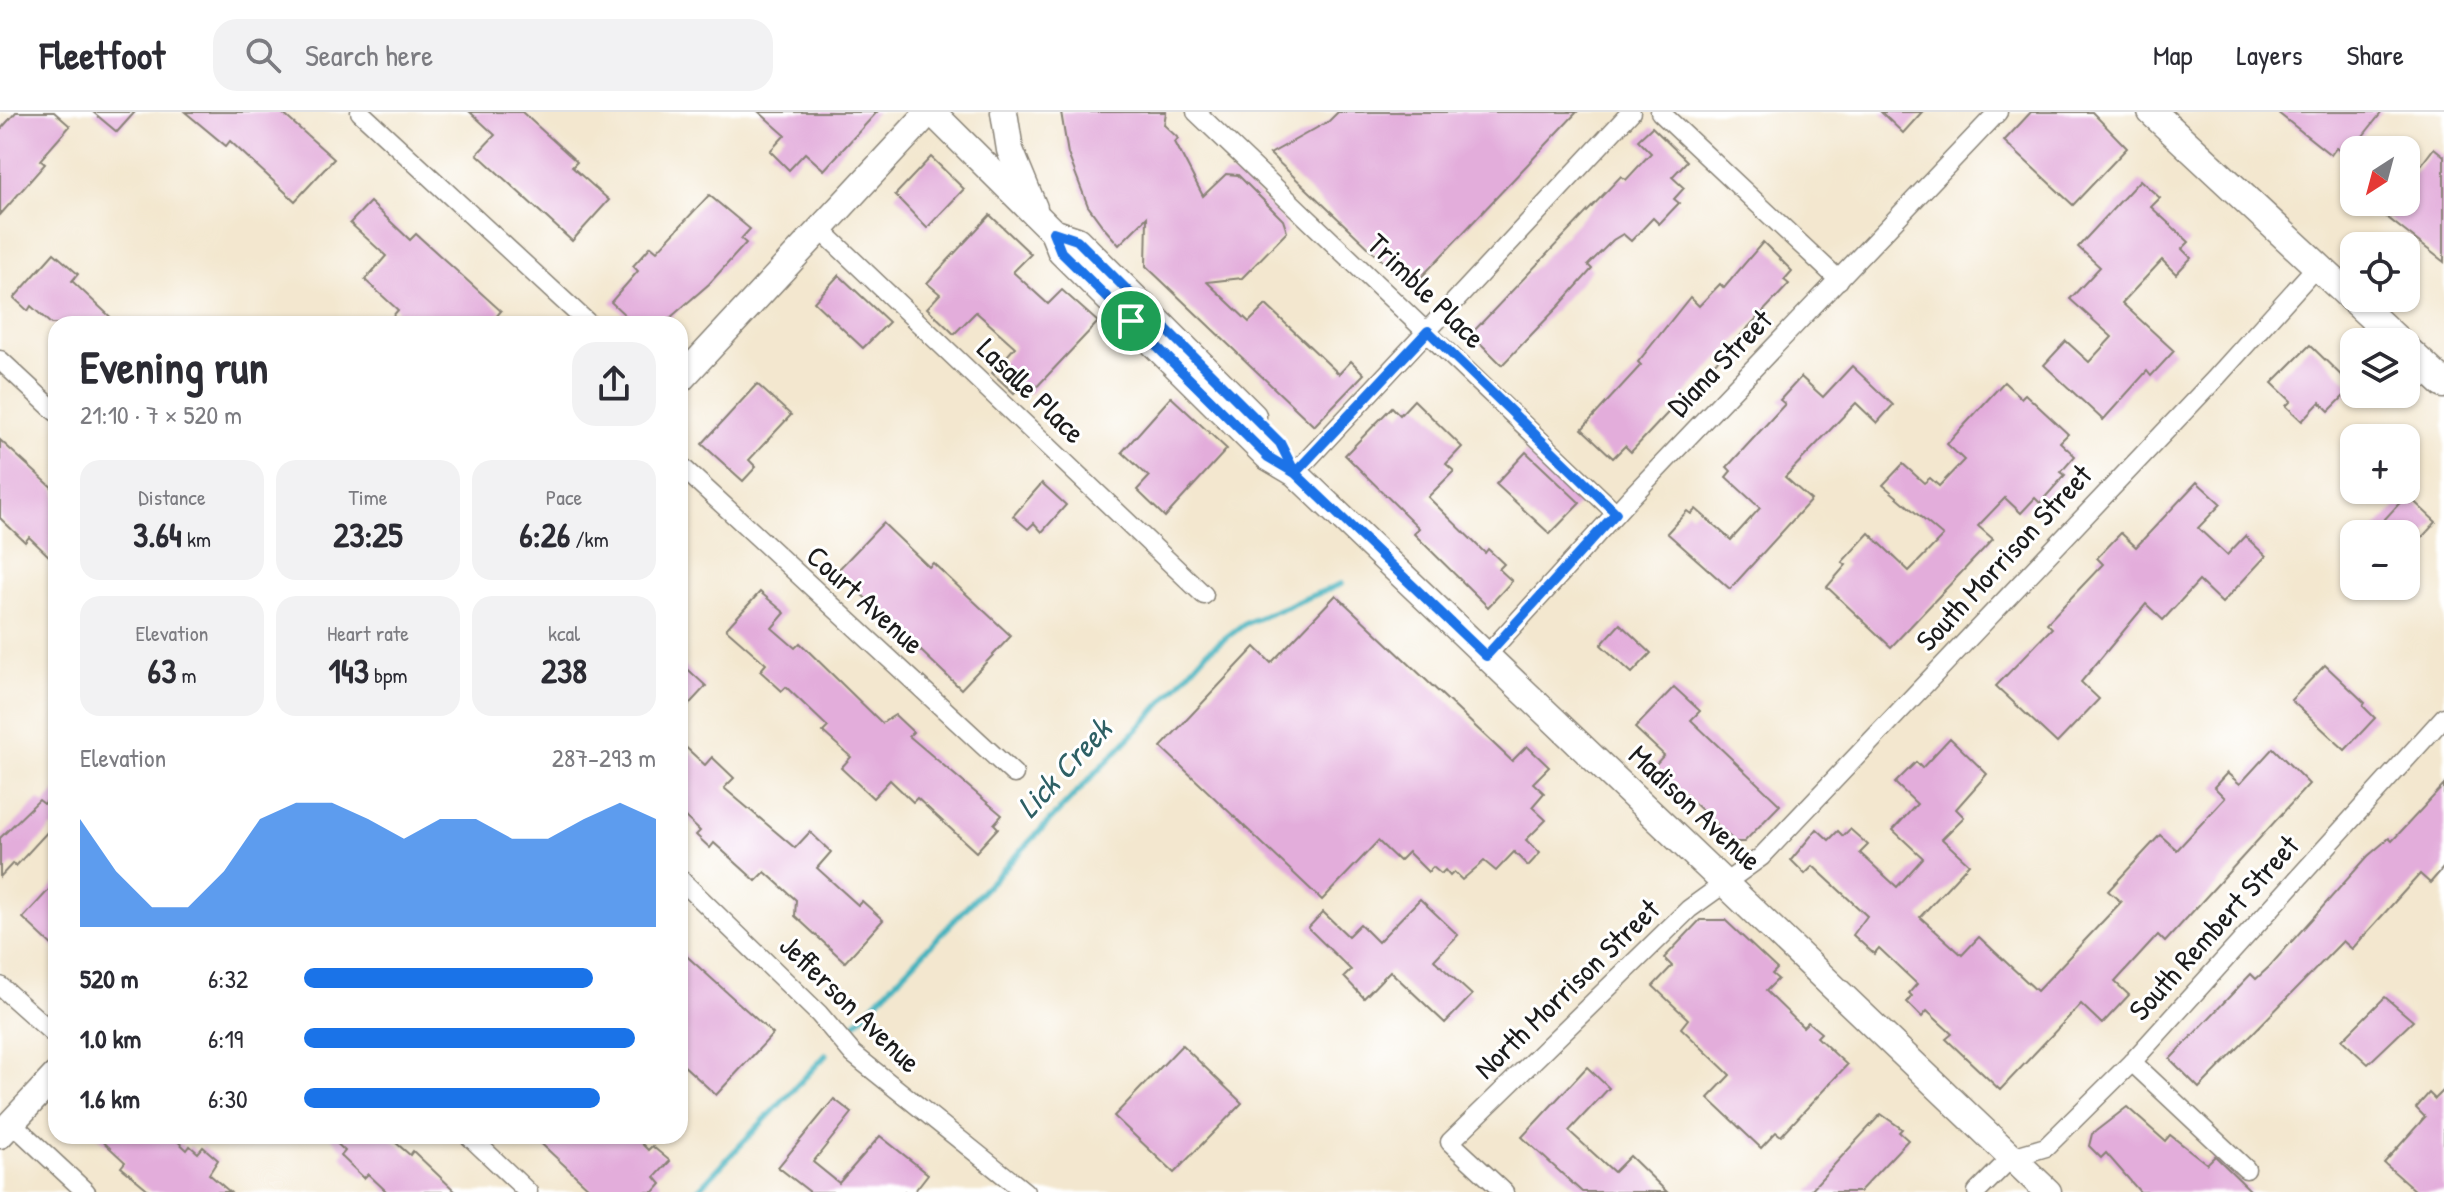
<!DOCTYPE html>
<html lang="en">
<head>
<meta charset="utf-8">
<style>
  :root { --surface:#fff; --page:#f2f2f3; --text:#2b2b33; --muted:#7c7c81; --line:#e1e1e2; --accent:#1a73e8 }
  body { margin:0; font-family:"Patrick Hand",sans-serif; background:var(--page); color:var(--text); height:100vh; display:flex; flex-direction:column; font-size:30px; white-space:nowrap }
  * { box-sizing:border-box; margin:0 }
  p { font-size:26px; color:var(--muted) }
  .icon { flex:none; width:44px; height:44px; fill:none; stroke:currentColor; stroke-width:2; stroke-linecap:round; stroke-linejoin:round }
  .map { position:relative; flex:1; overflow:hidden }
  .details { position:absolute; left:48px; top:204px; width:640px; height:828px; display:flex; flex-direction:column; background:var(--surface); border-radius:24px; box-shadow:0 2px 6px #0004 }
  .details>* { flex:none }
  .needle { width:52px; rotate:216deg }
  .tools { position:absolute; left:2340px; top:24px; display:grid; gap:16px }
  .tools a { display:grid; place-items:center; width:80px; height:80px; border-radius:16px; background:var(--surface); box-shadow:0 2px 6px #0004; font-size:40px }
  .pin { position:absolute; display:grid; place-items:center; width:68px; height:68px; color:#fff; margin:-34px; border:4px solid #fff; border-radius:50%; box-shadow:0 2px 8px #0007 }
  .round { display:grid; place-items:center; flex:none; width:84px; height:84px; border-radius:24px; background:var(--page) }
  .headline { display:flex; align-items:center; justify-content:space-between; height:136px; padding:0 32px }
  h1 { font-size:44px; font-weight:700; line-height:60px }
  .stats { display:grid; grid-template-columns:repeat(3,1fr); gap:12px; height:136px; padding:8px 32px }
  .stats div { display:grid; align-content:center; border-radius:20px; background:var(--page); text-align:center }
  .stats b { font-size:34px; font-weight:700 }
  .stats small { font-size:22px; font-weight:400 }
  .stats p { font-size:22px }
  .chart { height:224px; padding:16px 32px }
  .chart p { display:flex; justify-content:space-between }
  .chart svg { width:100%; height:144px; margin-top:8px; fill:var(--accent); opacity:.7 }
  ul { padding:0 32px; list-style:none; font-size:26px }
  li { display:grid; grid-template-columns:128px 96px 1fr; align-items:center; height:60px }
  li i { height:20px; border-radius:10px; background:var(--accent) }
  header { display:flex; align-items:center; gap:48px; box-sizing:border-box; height:112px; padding:0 40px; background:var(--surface); border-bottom:2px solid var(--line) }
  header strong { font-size:38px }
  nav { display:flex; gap:44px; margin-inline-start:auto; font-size:28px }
  .search { width:560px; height:72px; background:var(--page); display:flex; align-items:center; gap:20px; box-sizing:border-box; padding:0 28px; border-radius:24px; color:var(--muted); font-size:30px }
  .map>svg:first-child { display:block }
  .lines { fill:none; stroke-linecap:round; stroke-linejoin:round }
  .stream { stroke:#43b2be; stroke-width:6 }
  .building { fill:#e3addb }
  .street-casing { stroke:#888276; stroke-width:21 }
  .secondary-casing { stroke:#888276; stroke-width:29 }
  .primary-casing { stroke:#888276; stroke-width:31 }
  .street { stroke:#fff; stroke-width:18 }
  .secondary { stroke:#fff; stroke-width:26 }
  .primary { stroke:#fff; stroke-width:28 }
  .route-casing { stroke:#fff; stroke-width:16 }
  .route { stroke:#1a73e8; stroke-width:10 }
  .labels { text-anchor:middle; stroke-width:6; stroke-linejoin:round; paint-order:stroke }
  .street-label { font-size:30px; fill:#1c1c1c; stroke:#fff }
  .water-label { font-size:32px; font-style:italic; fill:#2e6065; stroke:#fff }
</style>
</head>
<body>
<header>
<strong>Fleetfoot</strong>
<div class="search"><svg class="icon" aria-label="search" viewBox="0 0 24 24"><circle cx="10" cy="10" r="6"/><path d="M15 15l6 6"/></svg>Search here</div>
<nav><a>Map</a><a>Layers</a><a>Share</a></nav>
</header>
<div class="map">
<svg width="2444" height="1080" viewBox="0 0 2444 1080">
  <rect width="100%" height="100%" fill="#fff"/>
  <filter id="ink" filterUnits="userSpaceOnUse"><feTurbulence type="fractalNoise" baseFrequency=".0125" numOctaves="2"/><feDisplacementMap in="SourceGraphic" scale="16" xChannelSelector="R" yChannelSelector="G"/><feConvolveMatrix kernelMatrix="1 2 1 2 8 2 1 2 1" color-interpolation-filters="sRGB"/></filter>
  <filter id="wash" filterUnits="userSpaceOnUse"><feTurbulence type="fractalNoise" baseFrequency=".006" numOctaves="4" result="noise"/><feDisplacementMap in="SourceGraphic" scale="32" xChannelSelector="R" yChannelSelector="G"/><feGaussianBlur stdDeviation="1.8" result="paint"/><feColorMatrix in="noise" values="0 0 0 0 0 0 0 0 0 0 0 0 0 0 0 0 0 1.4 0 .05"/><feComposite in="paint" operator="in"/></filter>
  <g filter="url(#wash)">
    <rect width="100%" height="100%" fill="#f3e7cf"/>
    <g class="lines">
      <g class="stream">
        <path d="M852,915L1151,603L1207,540L1244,512L1341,472"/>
        <path d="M696,1080L826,943"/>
      </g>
    </g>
    <g id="blocks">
      <g class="building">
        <path d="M16,0H54L70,14L40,48L45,52L0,103V18Z"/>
        <path d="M93,0H135L117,20Z"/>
        <path d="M185,0H281L334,47L295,89L230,29L226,34Z"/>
        <path d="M470,0H522L577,50L572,55L609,88L572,129L477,42L495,23Z"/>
        <path d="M759,0H877L824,58L805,41L789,58L770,39L785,23Z"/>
        <path d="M1061,0H1166L1164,13L1178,26L1175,30L1203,84L1226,62L1238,63L1283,108L1287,120L1242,166L1207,170L1249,210L1266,193L1339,262L1351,249L1364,262L1314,314L1146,154L1147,105L1119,133L1104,116L1088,94L1068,42Z"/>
        <path d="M1338,0H1577L1411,176L1270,42L1329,9Z"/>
        <path d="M1881,0H1922L1903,21Z"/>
        <path d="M2031,0H2092L2127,36L2073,93L2004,29Z"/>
        <path d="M2277,0H2382L2347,44L2336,36L2331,43Z"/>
        <path d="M1652,15L1687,49L1672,65L1684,76L1674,87L1679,91L1659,112L1653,106L1631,129L1623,122L1613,128L1588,153L1592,157L1559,194L1502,253L1471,222L1621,64L1626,68L1651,41L1638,28Z"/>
        <path d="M2434,36L2444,44V150L2383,102L2393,90H2406V73Z"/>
        <path d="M931,45L964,77L927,116L895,83Z"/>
        <path d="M2140,68L2160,86L2151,95L2189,130L2182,137L2191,146L2176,162L2162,148L2122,191L2174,239L2151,264L2147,259L2103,308L2044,253L2066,229L2089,250L2112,225L2070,187L2100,155L2078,135Z"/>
        <path d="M709,83L750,117L741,127L746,131L709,172L663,212H619L626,204L611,190L638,159L633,154L651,134L657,139Z"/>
        <path d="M370,90L410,128L416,122L501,199L490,212H386L398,198L365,168L386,144L350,111Z"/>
        <path d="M990,103L1031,142L1013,160L1048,192L1062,178L1098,210L1030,282L1021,274L1014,281L992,261L1015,235L976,200L954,222L927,196L940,182L927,171Z"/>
        <path d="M1763,130L1792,159L1784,168L1789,172L1631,340L1625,334L1613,346L1582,317L1641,253L1638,250L1690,185L1699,194L1720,172L1724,176Z"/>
        <path d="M54,141L78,162L72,169L118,212H51L31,194L28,199L14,186Z"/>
        <path d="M839,163L889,210L863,236L814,190Z"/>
        <path d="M2310,233L2353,275L2329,299L2320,290L2302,309L2286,294L2291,289L2272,271Z"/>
        <path d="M1852,254L1893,293L1877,311L1856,291L1785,365L1811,388L1730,477L1667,421L1687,399L1691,402L1696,397L1731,428L1760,396L1726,365L1731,359L1727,355L1785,292L1780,288L1801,265L1823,285Z"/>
        <path d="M2004,270L2021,286L2025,282L2068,322L2060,330L2075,344L2061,360L2065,363L2040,391L2035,386L2021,401L2005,386L1978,414L1993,427L1891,535L1827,475L1846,453L1842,450L1869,421L1909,459L1943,424L1883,373L1903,352L1924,371L1930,366L1939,374L1964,348L1947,332Z"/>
        <path d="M757,272L791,303L749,348L756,355L743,369L702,332Z"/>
        <path d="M1171,285L1227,337L1165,405L1137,378L1149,365L1122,340Z"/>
        <path d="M1414,288L1462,335L1446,352L1454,359L1428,385L1485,441L1488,437L1504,452L1499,457L1512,469L1488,495L1414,422L1419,416L1345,343L1392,295L1400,303Z"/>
        <path d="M0,328L56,379V451L29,425L25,430L0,406Z"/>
        <path d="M1526,340L1580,391L1550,422L1496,372Z"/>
        <path d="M2197,370L2221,392L2198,416L2227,443L2245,424L2266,444L2222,491L2199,469L2163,508L2146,492L2081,570L2099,587L2057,631L1996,574L2052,516L2047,511L2103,452L2097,446L2121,421L2136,435Z"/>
        <path d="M1042,371L1066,393L1042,420L1034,411L1028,417L1013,404Z"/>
        <path d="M2407,383L2436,410L2406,443V422H2371Z"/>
        <path d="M883,411L929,455L933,451L1011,524L961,577L837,459Z"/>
        <path d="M760,480L785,501L772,516L795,536L800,531L882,611L895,603L913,620L909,624L1002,703L994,712L998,716L976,740L917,686L913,690L890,668L873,686L841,656L851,645L823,620L828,615L786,575L782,579L760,559L766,552L726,517Z"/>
        <path d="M1336,483L1512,649L1527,634L1549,655L1533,671L1544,681L1532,695L1546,708L1526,728L1540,741L1528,754L1514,740L1496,759L1484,749L1462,768L1454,760L1450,764L1445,758L1441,762L1433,755L1428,760L1408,740L1399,749L1378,729L1322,788L1161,635L1255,535L1271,551Z"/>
        <path d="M1620,512L1651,541L1632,561L1601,533Z"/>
        <path d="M680,550L706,574L680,602Z"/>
        <path d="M2325,553L2365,591L2363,594L2375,606L2345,638L2291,588Z"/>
        <path d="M1674,575L1700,599L1691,608L1780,693L1744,730H1735L1682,679L1680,682L1667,670L1669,667L1655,653L1664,643L1635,616Z"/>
        <path d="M1950,626L1987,662L1956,697L1964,705L1942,727L1969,752L1920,805L1962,843L1979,825L2037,879L2121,790L2108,779L2160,723L2177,738L2225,686L2214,675L2227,661L2240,672L2273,636L2309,672L2165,830L2158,823L2115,870L2129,883L2102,912L2081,892L2000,978L1946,927L1952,922L1927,899L1922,905L1907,890L1912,884L1909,881L1917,872L1879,836L1874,842L1853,823L1867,804L1813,754L1805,762L1791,748L1817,717L1829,728L1838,719L1843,724L1850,717L1868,733L1860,741L1897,775L1923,746L1893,718L1917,692L1895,671L1916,650L1922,656Z"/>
        <path d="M680,630L705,653L712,645L734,666L724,676L795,736L810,720L831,740L817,756L858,793L862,789L883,808L845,850L795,804L796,788L765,760L756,769L714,731L710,736L696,723L700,719L680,700Z"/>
        <path d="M2444,673V755L2430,771L2420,762L2352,837L2343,829L2199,976L2170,947L2251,862L2256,867L2269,855L2368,744L2389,726L2392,729Z"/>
        <path d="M56,679V716H51L16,754L13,751L0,765V726L39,688L44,692Z"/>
        <path d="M56,770V837L23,806Z"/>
        <path d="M1420,787L1458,823L1434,848L1472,883L1445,911L1390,859L1364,886L1344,865L1351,858L1308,816L1323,800L1348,824L1360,812L1378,830Z"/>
        <path d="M1700,808H1725L1777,857L1772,862L1778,867L1766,879L1803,915L1808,910L1821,921L1817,925L1847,953L1781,1024L1776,1020L1761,1036L1708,986L1730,963L1681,916L1688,907L1653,874L1672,854L1664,846Z"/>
        <path d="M680,838L773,922L716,983L680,950Z"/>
        <path d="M2385,885L2413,909L2368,952L2342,928Z"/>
        <path d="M1182,933L1242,991L1174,1061L1114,1004Z"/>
        <path d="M1587,955L1609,976L1569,1019L1614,1060L1630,1044L1667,1080H1582L1522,1025Z"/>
        <path d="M2444,978V1080H2417L2384,1051L2425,1005L2416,996L2429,981L2435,987Z"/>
        <path d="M834,987L852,1001L813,1050L839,1071L880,1024L928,1062L914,1080H810L778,1055Z"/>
        <path d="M2127,995L2165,1029L2170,1023L2207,1052L2215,1044L2252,1080H2140L2106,1041L2101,1046L2089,1034L2092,1022Z"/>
        <path d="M1881,1002L1902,1017L1899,1020L1908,1028L1859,1080H1809Z"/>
        <path d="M97,1024H172L187,1038L190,1034L198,1041L203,1035L218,1048L209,1062L230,1080H151L121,1055L125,1050Z"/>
        <path d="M329,1024H388L410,1043L413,1039L456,1080H387L368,1062L364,1066L341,1044L345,1039Z"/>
        <path d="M533,1024H634L648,1038L652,1034L670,1049L655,1065L661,1072L654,1080H593Z"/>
      </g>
    </g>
  </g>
  <g filter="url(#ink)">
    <use href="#blocks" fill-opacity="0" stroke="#888276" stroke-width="2"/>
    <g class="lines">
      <g class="street-casing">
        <g id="street">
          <path d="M360,0L589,212"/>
          <path d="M1196,0L1616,401"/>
          <path d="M1660,0L1839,168"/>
          <path d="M819,116L1204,483"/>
          <path d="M0,248L56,300"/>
          <path d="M680,353L1014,662"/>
          <path d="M1295,361L1631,0"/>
          <path d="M1486,544L1628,388L1998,0"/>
          <path d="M680,767L819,902L853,942L1025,1080"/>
          <path d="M0,874L56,924"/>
          <path d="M2132,950L2246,1057"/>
          <path d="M12,1011L86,1080"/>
          <path d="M469,1024L528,1080"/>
          <path d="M1504,1080L1450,1030L1689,797L1761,745L2214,268L2316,155"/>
          <path d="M1977,1080L2012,1045L2046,1035L2132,950L2444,605"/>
        </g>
      </g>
      <g class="secondary-casing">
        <g id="secondary">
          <path d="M932,0L1053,120L1077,128L1253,304"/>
          <path d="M1004,0L1010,38L1034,96"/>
          <path d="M1053,120L1061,140L1268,345L1295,361L2048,1080"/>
          <path d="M680,268L929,0"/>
          <path d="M0,1023L56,963"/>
        </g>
      </g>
      <g class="primary-casing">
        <g id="primary">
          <path d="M2152,0L2399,230"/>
          <path d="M2406,237L2444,272"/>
        </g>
      </g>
      <use href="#street" class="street"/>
      <use href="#secondary" class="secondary"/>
      <use href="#primary" class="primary"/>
    </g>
  </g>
  <g class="lines" filter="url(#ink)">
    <g class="route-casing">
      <path id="route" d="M1131,209L1268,345L1295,361L1486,544L1616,401L1428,219L1295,361L1280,331L1077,128L1053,120L1061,140L1131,209"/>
    </g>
    <use href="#route" class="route"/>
  </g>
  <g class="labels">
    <g class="street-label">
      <text transform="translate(1426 179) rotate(44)" y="10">Trimble Place</text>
      <text transform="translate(1720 251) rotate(-46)" y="10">Diana Street</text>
      <text transform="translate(1031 279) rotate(44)" y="10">Lasalle Place</text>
      <text transform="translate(2004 446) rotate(-47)" y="10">South Morrison Street</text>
      <text transform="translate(865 488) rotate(42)" y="10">Court Avenue</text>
      <text transform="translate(1695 696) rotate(43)" y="10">Madison Avenue</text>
      <text transform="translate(2214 816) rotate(-48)" y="10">South Rembert Street</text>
      <text transform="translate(1567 877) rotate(-44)" y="10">North Morrison Street</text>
      <text transform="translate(850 892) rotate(44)" y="10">Jefferson Avenue</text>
    </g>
    <g class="water-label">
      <text transform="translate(1064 656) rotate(-47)" y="11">Lick Creek</text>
    </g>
  </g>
</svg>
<div class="tools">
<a><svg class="needle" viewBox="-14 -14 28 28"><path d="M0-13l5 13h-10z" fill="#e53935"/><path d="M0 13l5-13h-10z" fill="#7c7c81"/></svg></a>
<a><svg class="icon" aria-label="locate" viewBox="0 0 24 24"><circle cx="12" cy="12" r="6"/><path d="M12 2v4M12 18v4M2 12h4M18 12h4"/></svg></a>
<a><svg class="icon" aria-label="layers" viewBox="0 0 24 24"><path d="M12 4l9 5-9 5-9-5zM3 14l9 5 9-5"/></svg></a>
<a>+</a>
<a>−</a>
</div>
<div class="pin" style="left:1131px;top:209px;background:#1e9e55"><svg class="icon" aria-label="arrive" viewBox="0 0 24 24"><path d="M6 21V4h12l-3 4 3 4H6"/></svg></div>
<section class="details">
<div class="headline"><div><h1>Evening run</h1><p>21:10 · 7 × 520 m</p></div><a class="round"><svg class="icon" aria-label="share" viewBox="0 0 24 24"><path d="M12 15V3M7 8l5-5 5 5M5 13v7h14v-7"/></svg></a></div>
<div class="stats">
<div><p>Distance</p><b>3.64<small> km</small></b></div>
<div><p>Time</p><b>23:25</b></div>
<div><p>Pace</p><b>6:26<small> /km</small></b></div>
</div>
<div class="stats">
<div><p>Elevation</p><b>63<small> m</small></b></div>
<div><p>Heart rate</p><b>143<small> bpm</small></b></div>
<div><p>kcal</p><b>238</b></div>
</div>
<div class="chart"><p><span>Elevation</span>287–293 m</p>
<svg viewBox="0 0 160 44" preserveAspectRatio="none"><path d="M0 44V11L10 27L20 38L30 38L40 27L50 11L60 6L70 6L80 11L90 17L100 11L110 11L120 17L130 17L140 11L150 6L160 11V44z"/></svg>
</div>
<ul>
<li><b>520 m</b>6:32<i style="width:82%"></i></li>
<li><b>1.0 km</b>6:19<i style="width:94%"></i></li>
<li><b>1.6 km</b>6:30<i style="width:84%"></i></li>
</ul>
</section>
</div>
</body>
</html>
